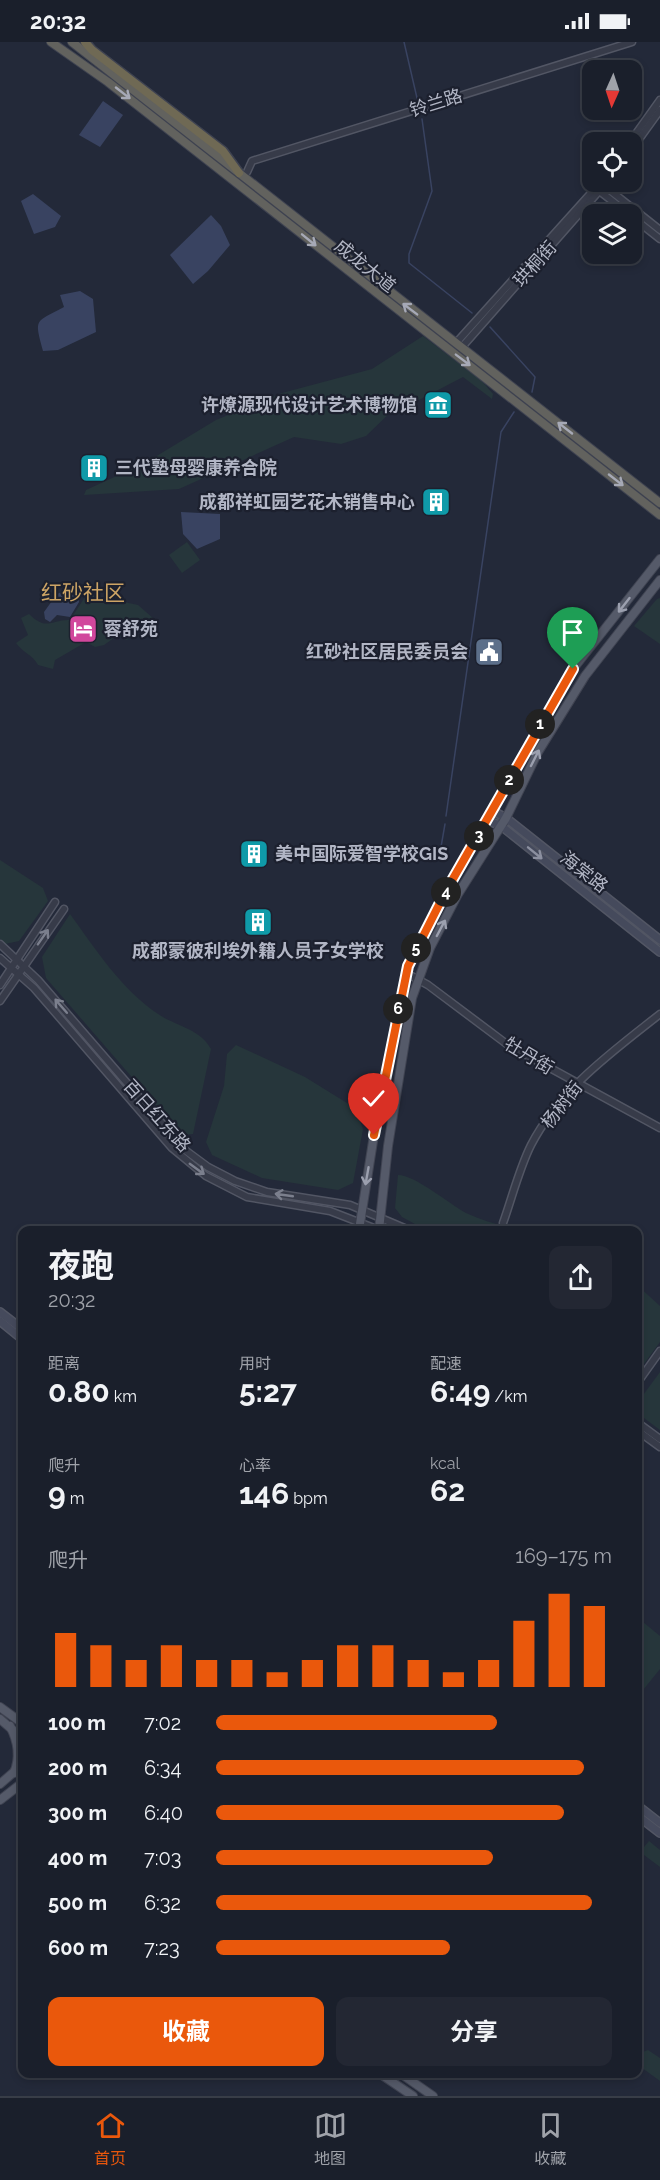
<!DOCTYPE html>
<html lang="zh">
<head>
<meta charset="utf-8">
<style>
  :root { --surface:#1a1f2b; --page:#232733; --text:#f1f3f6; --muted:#9fa2a9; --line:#383d47; --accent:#ea580c }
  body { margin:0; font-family:Raleway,"Noto Sans SC",sans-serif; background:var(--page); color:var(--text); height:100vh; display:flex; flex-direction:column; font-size:22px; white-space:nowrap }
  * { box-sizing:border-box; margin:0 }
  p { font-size:20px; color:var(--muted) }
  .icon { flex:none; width:33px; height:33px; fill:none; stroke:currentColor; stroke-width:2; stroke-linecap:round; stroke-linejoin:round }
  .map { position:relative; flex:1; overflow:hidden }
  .sheet { position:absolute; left:18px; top:1184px; width:624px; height:852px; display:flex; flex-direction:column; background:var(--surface); border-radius:12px; box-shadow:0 3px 9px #0003,0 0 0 2px var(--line) }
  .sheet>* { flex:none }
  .needle { width:39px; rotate:183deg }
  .tools { position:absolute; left:582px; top:18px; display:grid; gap:12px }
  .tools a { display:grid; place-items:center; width:60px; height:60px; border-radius:12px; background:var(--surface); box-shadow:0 3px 9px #0003,0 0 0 2px var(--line); font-size:30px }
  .pin { position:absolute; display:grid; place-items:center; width:51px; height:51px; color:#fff; margin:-62px -26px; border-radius:50% 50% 50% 0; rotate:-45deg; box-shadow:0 0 6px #0007 }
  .pin .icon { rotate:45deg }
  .km { position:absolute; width:30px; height:30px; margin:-15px; border-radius:50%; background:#222; color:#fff; font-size:16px; line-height:30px; text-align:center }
  .round { display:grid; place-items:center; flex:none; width:63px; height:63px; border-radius:12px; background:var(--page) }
  .summary { display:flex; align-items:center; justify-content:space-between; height:102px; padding:0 30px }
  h1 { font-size:33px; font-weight:700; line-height:45px }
  .stats { display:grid; grid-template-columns:repeat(3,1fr); gap:9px; height:102px; padding:6px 30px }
  .stats div { display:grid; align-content:center }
  .stats b { font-size:30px; font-weight:700 }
  .stats small { font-size:16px; font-weight:400 }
  .stats p { font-size:16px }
  .chart { height:168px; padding:12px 30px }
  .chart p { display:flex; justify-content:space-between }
  .chart svg { width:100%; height:108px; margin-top:6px; stroke:var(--accent); stroke-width:6 }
  .action { display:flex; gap:12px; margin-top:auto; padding:12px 30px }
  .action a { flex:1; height:69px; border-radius:12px; background:var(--accent); color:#fff; font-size:24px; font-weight:700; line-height:69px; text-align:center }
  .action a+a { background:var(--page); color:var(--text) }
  ul { padding:0 30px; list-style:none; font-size:20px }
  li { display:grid; grid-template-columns:96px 72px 1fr; align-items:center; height:45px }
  li i { height:15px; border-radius:8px; background:var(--accent) }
  .status { display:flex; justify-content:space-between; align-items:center; height:42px; padding:0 30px; background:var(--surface); direction:ltr }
  .status svg { height:16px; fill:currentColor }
  .dock { display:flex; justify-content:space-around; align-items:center; height:84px; border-top:2px solid var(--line); background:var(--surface); font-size:16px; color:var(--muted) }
  .dock a { display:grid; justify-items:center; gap:3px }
  .dock .active { color:var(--accent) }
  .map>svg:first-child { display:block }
  .green { fill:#26363b }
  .water { fill:#394361 }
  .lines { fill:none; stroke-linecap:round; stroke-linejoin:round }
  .stream { stroke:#394361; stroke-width:1.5 }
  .tertiary-casing { stroke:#525664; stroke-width:9 }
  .secondary-casing { stroke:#525664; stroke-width:10 }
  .primary-casing { stroke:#404452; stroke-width:10 }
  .trunk-casing { stroke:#3f4351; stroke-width:10 }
  .motorway-casing { stroke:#3f4351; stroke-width:11 }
  .tertiary { stroke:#373b49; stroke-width:6 }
  .secondary { stroke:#454a5c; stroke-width:7 }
  .primary { stroke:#555a69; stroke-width:8 }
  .trunk { stroke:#62625e; stroke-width:8 }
  .motorway { stroke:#6f6954; stroke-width:8 }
  .oneway { stroke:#a6a9b6 }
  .oneway2 { stroke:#9b9fae }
  .oneway3 { stroke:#8c90a0 }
  .oneway4 { stroke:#7b7f8d }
  .route-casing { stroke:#fff; stroke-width:12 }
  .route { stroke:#ea580c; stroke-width:8 }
  .labels { text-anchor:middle; stroke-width:4.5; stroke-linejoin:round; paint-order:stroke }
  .street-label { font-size:18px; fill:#b2b6c5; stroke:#1c202e }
  .poi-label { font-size:18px; font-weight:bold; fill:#b2b6c5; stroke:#1c202e; text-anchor:end }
  .quarter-label { font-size:21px; fill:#cda465; stroke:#1c202e }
</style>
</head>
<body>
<div class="status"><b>20:32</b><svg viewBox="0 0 49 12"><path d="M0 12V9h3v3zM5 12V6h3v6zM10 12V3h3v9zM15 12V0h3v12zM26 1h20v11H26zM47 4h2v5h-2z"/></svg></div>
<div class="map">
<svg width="660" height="2054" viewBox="0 0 660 2054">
  <rect width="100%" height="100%" fill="#232939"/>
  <g class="green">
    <path d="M423,294L481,338L493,352L492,357L463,335L417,359L412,357L396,365L366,394L341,402L294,395L179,447L84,453L86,448L145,421L216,378L282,351L372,327Z"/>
    <path d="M187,500L200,518L182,531L169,513Z"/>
    <path d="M87,552L138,563L154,577L136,589L139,594L126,598L118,593L104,603L95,605L86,600L55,618L53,627L38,623C32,612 23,611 16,601L28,593L21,576L29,572C47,590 52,577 70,578Z"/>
    <path d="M660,556V602L634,584L657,557Z"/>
    <path d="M0,818L43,846L48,859L19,899L5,902L0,897Z"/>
    <path d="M70,872C96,908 121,947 158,972C176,984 200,987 211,1007L193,1092L182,1093L46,936L42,915Z"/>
    <path d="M236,1003L305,1035L355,1066L363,1087L353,1141L338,1148L262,1136L212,1113L206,1100L224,1044L227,1012Z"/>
    <path d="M398,1133C415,1133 448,1161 466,1171C483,1179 502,1184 520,1188H426L402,1175L395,1166Z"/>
    <path d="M638,1244L660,1264V1300L638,1330Z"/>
    <path d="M660,1330V1388L644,1376L641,1356Z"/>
    <path d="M638,1576L660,1594V1627L643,1648L638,1644Z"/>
    <path d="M649,1799L660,1808V1825L640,1810Z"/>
    <path d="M648,2008L660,2016V2039L638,2023L640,2011Z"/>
  </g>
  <g class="water">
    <path d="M103,59L123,73L100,105L79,93Z"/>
    <path d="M33,152L61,174L55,185L34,192L21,159Z"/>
    <path d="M211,173L221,184L230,203L208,229L193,242L170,213Z"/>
    <path d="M80,249L93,257L96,290L58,308L43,309C34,275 35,281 64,265L60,253Z"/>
    <path d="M181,470L220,472V497L197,507L183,492Z"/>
    <path d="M64,549L78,554L79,560L70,575L57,573L50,580L45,577L44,570L57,552Z"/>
  </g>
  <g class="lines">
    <g class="stream">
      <path d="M404,0L417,56"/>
      <path d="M422,77L432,149L409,212V221L472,271"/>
      <path d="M490,285L535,335L532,350"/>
      <path d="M446,774L501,390L514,370"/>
      <path d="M441,805L445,782"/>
    </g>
    <g class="tertiary-casing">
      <g id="tertiary">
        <path d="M630,100L660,58"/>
        <path d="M632,107L660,68"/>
        <path d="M247,130L252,119L632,0"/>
        <path d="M602,142L660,188"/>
        <path d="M598,148L629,172"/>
        <path d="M632,175L660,197"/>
        <path d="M456,301L601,140"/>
        <path d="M462,305L607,140"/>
        <path d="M0,902L38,938L172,1093L185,1108L208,1125L235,1139L267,1150L350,1163L409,1188"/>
        <path d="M0,916L34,946L172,1106L206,1134L247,1155L330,1169L379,1188"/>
        <path d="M406,931L428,943L508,1003L660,1086"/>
        <path d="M0,943L55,860"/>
        <path d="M0,959L64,867"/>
        <path d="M503,1181C512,1156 519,1127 531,1103C560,1047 612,1010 660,972"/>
        <path d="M638,1340L660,1309"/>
        <path d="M638,1381L660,1397"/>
        <path d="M638,1389L660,1405"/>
      </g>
    </g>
    <g class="secondary-casing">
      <g id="secondary">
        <path d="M493,769L506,776L660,898"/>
        <path d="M487,779L500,783L660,910"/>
        <path d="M0,1270L22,1287"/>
        <path d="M0,1279L22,1297"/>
        <path d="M638,1764L660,1781"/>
        <path d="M638,1774L660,1791"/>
      </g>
    </g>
    <g class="primary-casing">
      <g id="primary">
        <path d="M359,1188L374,1093L408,923L446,849L573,627L660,517"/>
        <path d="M379,1188L388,1104L412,956L430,906L458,852L506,776L538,710L585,634L660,538"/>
        <path d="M0,1665L22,1681"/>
        <path d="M0,1677L22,1696"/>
        <path d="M10,1684C18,1699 21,1714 14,1731"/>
        <path d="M0,1742L22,1723"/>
        <path d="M0,1758L22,1741"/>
        <path d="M379,2031L413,2054"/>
        <path d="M400,2031L433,2054"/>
      </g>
    </g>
    <g class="trunk-casing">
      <g id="trunk">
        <path d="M51,0L108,40L660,473"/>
        <path d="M72,0L660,461"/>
      </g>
    </g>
    <g class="motorway-casing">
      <path id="motorway" d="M85,0L92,8L223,109L239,131"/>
    </g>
    <use href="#tertiary" class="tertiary"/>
    <use href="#secondary" class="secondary"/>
    <use href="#primary" class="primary"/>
    <use href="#trunk" class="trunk"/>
    <use href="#motorway" class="motorway"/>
  </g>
  <defs><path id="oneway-shaft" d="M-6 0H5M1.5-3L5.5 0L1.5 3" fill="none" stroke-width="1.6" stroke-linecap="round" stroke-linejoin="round" transform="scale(1.5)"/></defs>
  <g class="oneway">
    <use href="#oneway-shaft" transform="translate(123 51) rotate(38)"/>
    <use href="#oneway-shaft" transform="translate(309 198) rotate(39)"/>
    <use href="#oneway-shaft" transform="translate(410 267) rotate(-143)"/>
    <use href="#oneway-shaft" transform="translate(463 318) rotate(37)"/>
    <use href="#oneway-shaft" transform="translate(565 386) rotate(-142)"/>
    <use href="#oneway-shaft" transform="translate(616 438) rotate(38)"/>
  </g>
  <g class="oneway2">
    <use href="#oneway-shaft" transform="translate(624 563) rotate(128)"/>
    <use href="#oneway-shaft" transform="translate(535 716) rotate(-63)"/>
    <use href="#oneway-shaft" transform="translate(441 886) rotate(-62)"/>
    <use href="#oneway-shaft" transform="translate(367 1134) rotate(100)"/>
  </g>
  <use class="oneway3" href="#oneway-shaft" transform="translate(535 811) rotate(39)"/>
  <g class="oneway4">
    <use href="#oneway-shaft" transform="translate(43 895) rotate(-55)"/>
    <use href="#oneway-shaft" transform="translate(61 964) rotate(-131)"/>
    <use href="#oneway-shaft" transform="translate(197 1127) rotate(36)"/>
    <use href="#oneway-shaft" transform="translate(284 1153) rotate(-172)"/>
  </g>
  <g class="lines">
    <g class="route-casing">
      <path id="route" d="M374,1093L408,924L446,849L573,627"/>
    </g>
    <use href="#route" class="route"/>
  </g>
  <defs>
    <g id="museum-square" transform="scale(1.5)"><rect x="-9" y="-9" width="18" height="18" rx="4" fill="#0f9aa8" stroke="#1c202e"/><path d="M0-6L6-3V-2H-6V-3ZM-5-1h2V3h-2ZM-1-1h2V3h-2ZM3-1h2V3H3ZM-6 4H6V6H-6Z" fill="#fff"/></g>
    <g id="building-square" transform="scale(1.5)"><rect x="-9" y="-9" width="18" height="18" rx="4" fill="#0f9aa8" stroke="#1c202e"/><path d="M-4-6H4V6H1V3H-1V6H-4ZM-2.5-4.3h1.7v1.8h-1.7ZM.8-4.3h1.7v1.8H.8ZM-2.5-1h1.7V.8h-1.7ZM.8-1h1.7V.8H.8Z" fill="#fff"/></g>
    <g id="hotel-square" transform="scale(1.5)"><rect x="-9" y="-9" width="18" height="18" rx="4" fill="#d1479c" stroke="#1c202e"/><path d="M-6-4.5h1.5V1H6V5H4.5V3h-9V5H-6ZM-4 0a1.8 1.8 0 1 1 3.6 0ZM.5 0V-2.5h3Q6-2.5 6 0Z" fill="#fff"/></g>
    <g id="civic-square" transform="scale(1.5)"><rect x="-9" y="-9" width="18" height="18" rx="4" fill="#5c6f8a" stroke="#1c202e"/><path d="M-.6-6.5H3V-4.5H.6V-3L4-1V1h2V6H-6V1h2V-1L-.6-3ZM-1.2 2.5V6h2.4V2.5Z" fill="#fff"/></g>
  </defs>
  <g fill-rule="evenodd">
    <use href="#museum-square" x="438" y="363"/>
    <use href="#building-square" x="94" y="426"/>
    <use href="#building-square" x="436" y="460"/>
    <use href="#hotel-square" x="83" y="587"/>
    <use href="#civic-square" x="489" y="610"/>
    <use href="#building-square" x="254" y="812"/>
    <use href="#building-square" x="258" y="880"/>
  </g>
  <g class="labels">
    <g class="street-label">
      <text transform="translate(436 61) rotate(-17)" y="6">铃兰路</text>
      <text transform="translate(535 222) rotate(-48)" y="6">珙桐街</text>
      <text transform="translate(365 224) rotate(39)" y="6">成龙大道</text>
      <text transform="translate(584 830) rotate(38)" y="6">海棠路</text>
      <text transform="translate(529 1014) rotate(31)" y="6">牡丹街</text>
      <text transform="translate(562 1063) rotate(-52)" y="6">杨树街</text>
      <text transform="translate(157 1074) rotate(48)" y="6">百日红东路</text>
    </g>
    <g class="poi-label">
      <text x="417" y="369">许燎源现代设计艺术博物馆</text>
      <text x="115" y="432" text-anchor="start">三代塾母婴康养合院</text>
      <text x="415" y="466">成都祥虹园艺花木销售中心</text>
      <text x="104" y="593" text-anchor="start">蓉舒苑</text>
      <text x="468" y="616">红砂社区居民委员会</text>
      <text x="275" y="818" text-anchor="start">美中国际爱智学校GIS</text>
      <text x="258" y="915" text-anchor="middle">成都蒙彼利埃外籍人员子女学校</text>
    </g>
    <g class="quarter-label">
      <text x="83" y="558">红砂社区</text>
    </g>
  </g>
</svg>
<div class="tools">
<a><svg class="needle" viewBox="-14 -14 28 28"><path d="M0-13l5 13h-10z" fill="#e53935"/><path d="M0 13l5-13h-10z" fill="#9fa2a9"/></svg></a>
<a><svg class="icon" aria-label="locate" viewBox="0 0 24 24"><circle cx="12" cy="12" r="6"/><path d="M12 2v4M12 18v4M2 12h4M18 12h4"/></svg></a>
<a><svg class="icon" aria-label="layers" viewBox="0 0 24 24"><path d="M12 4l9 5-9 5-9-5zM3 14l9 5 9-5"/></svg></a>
</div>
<div class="pin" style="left:573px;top:627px;background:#1e9e55"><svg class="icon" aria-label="arrive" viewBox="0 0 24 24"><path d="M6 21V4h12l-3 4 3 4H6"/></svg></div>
<div class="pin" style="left:374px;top:1093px;background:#d93025"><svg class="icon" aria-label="check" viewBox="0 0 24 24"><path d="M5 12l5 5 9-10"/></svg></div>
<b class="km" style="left:540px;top:682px">1</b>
<b class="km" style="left:509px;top:738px">2</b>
<b class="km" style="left:479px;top:794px">3</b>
<b class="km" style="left:446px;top:850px">4</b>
<b class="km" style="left:416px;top:906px">5</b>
<b class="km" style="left:398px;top:967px">6</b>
<section class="sheet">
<div class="summary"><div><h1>夜跑</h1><p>20:32</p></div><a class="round"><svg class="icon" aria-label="share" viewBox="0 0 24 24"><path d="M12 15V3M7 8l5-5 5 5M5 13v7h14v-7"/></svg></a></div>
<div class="stats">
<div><p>距离</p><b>0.80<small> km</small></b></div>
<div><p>用时</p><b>5:27</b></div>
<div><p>配速</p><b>6:49<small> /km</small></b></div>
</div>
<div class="stats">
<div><p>爬升</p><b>9<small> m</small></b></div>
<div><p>心率</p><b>146<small> bpm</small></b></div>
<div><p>kcal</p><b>62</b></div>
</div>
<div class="chart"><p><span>爬升</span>169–175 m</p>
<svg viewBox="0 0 160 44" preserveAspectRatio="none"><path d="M5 44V22M15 44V27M25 44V33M35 44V27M45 44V33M55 44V33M65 44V38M75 44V33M85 44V27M95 44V27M105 44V33M115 44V38M125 44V33M135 44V17M145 44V6M155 44V11"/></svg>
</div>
<ul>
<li><b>100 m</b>7:02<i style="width:71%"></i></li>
<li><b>200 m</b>6:34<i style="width:93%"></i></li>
<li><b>300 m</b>6:40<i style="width:88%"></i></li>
<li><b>400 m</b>7:03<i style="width:70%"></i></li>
<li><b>500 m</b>6:32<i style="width:95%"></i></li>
<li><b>600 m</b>7:23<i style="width:59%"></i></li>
</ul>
<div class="action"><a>收藏</a><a>分享</a></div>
</section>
</div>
<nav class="dock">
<a class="active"><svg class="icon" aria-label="home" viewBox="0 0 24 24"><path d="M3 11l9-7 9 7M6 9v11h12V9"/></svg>首页</a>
<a><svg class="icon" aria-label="map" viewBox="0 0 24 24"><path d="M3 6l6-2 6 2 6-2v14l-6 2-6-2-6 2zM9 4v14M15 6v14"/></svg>地图</a>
<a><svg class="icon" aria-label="saved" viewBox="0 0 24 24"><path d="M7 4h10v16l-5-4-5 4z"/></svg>收藏</a>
</nav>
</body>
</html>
